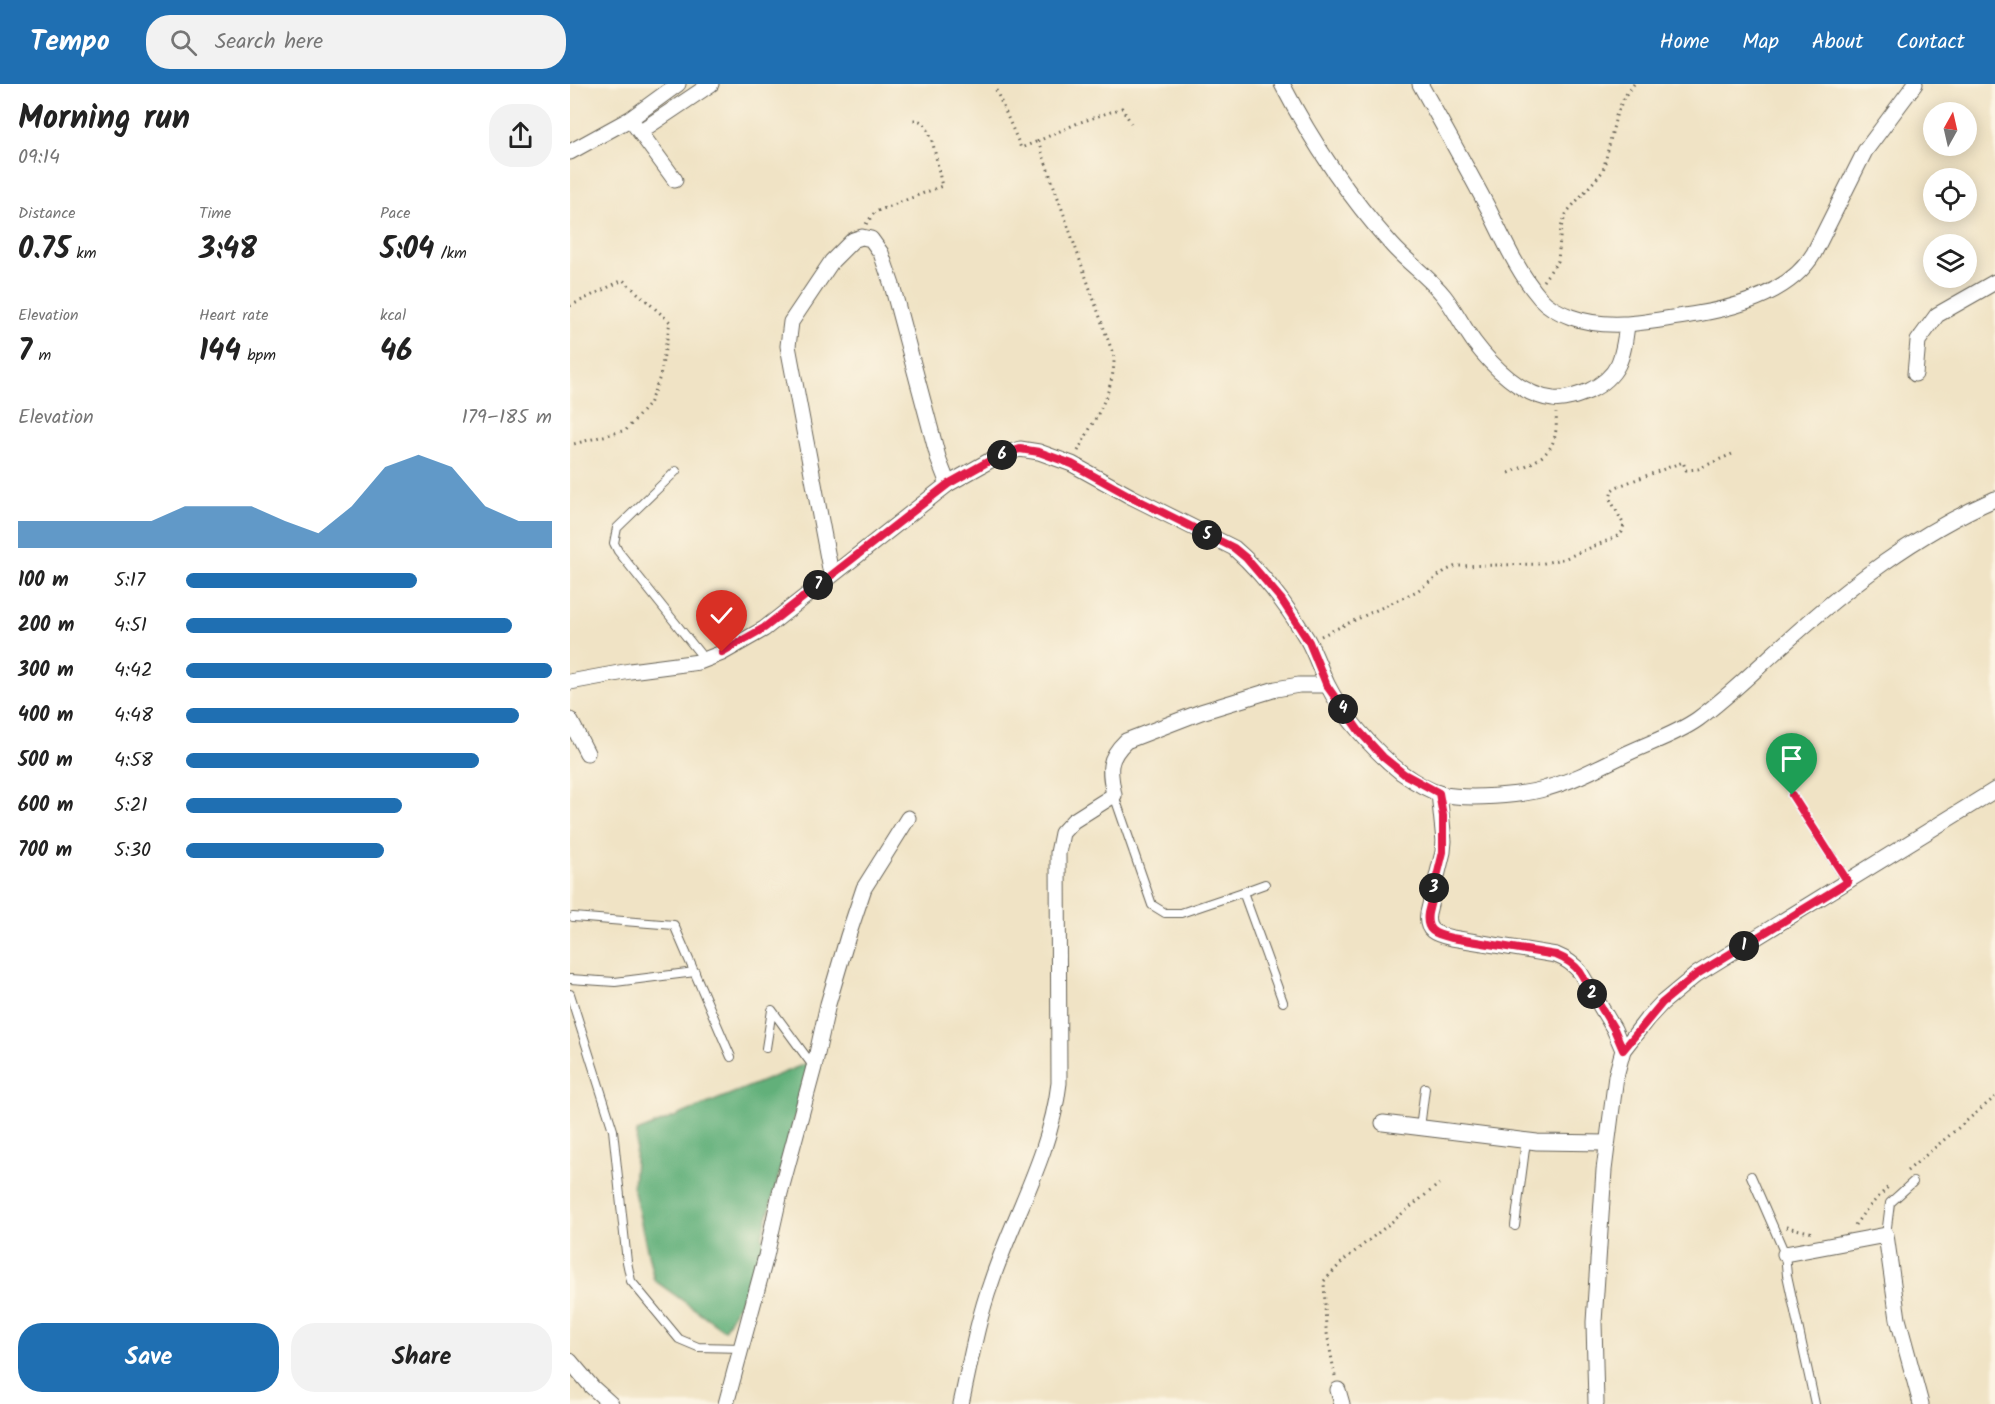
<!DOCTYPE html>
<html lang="en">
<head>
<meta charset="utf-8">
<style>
  :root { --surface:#fff; --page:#f2f2f2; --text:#222; --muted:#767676; --accent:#1f6fb2 }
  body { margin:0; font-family:Kalam,sans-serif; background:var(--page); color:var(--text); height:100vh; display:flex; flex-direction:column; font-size:22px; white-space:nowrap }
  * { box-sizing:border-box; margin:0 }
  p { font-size:20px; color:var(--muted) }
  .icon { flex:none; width:33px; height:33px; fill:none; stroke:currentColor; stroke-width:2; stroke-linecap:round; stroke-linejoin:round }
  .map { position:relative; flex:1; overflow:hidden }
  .side { display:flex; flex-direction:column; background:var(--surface); width:570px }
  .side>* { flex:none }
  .needle { width:39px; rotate:8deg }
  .controls { position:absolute; left:1353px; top:18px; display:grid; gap:12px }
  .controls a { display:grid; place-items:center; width:54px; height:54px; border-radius:50%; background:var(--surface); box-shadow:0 3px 15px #0003; font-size:30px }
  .pin { position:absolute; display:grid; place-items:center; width:51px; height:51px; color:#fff; margin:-62px -26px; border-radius:50% 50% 50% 0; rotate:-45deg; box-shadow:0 0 6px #0007 }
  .pin .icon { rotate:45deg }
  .km { position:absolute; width:30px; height:30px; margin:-15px; border-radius:50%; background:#222; color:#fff; font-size:16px; line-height:30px; text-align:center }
  .round { display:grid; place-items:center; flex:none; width:63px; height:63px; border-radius:24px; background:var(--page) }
  .head { display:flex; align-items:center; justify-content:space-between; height:102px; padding:0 18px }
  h1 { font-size:33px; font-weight:700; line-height:45px }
  .figures { display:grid; grid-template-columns:repeat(3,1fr); gap:9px; height:102px; padding:6px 18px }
  .figures div { display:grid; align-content:center }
  .figures b { font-size:30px; font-weight:700 }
  .figures small { font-size:16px; font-weight:400 }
  .figures p { font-size:16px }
  .chart { height:168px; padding:12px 18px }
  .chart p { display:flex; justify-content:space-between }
  .chart svg { width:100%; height:108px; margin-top:6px; fill:var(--accent); opacity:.7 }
  .cta { display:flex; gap:12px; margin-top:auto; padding:12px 18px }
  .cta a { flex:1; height:69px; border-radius:24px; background:var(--accent); color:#fff; font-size:24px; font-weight:700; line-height:69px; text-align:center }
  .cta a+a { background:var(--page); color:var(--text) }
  ul { padding:0 18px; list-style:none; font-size:20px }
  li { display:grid; grid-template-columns:96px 72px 1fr; align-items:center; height:45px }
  li i { height:15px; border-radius:8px; background:var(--accent) }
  header { display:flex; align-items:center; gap:36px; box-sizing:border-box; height:84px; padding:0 30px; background:var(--accent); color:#fff }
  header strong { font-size:28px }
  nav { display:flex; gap:33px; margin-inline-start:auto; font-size:21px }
  .search { width:420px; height:54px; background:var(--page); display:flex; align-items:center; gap:15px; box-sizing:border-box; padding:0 21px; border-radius:24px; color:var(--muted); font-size:22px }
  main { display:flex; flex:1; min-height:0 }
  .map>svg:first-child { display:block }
  .forest { fill:#62b07a; stroke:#3f664b; stroke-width:1.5 }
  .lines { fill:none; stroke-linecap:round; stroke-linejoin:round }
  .service-casing { stroke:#666257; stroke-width:10 }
  .minor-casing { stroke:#666257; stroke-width:17 }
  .path { stroke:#666257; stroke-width:3; stroke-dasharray:1.5 4.5; stroke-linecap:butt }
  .service { stroke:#fff; stroke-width:8 }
  .minor { stroke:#fff; stroke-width:15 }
  .route-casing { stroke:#fff; stroke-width:12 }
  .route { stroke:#e11d48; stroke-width:8 }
</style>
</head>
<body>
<header>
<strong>Tempo</strong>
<div class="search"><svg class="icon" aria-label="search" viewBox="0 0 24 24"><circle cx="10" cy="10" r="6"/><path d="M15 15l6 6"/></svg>Search here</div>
<nav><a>Home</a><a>Map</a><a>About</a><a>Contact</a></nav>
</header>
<main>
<section class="side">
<div class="head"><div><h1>Morning run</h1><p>09:14</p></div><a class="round"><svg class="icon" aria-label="share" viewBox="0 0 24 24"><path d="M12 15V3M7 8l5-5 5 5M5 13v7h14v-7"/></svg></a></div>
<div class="figures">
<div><p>Distance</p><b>0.75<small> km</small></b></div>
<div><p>Time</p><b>3:48</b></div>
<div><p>Pace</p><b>5:04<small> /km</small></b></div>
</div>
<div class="figures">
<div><p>Elevation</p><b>7<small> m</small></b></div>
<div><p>Heart rate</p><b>144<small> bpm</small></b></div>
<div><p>kcal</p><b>46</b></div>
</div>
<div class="chart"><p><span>Elevation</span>179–185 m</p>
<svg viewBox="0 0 160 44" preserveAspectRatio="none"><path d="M0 44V33L10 33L20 33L30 33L40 33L50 27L60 27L70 27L80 33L90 38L100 27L110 11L120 6L130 11L140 27L150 33L160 33V44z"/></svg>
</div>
<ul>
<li><b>100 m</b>5:17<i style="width:63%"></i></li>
<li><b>200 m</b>4:51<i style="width:89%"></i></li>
<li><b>300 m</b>4:42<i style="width:100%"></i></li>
<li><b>400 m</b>4:48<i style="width:91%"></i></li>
<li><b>500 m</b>4:58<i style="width:80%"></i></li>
<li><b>600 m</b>5:21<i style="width:59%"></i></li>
<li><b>700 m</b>5:30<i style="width:54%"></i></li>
</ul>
<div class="cta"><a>Save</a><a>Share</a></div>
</section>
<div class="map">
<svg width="1425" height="1320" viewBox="0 0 1425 1320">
  <rect width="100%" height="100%" fill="#fcf5e5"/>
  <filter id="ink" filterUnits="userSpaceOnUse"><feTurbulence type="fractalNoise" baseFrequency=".0167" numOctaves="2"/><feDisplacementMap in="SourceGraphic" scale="12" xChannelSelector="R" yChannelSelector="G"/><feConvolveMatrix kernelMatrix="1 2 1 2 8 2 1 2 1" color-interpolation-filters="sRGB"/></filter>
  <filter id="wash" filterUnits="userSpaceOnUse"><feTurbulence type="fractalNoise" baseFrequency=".008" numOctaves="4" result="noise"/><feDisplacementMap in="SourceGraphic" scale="24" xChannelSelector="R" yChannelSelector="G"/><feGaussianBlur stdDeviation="1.35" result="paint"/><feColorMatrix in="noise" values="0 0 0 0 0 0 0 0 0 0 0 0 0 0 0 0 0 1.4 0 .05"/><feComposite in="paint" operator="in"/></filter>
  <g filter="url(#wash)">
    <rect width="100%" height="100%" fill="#f0e3c5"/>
    <path class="forest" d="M240,978L192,1153L197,1167L154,1246L84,1196L63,1103L67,1048Z"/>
  </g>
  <g filter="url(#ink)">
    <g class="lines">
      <g class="service-casing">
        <g id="service">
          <path d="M106,387L47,444L44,459L48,467L135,576"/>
          <path d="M544,711L582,821L595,829H611L673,808L713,918"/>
          <path d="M1222,711L1277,797"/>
          <path d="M673,808L695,800"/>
          <path d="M3,833L104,841L161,973"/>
          <path d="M0,895L45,898L125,888"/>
          <path d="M0,910L43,1046L57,1178L61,1197L109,1255L128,1263L173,1264"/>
          <path d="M196,964L202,926L243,982"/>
          <path d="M850,1044L855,1004"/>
          <path d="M1181,1092L1215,1170L1217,1191L1245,1320"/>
          <path d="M945,1142L956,1057"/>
          <path d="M1316,1151L1320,1119L1343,1098"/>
        </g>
      </g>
      <g class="minor-casing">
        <g id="minor">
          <path d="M712,0C742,58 778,112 822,161C838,179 859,193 874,212C885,226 893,243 904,258C922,282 952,312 983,315C994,317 1009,311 1019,307C1050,292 1053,273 1057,241"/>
          <path d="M850,0C873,41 896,82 918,124C933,154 948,189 970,214C978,223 990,229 1001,233C1042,248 1085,236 1127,230C1170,223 1221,208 1244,169L1295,67L1345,0"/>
          <path d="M64,40L105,96"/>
          <path d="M71,47L141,0"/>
          <path d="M0,68L60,35L108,0"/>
          <path d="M1345,290L1348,257L1367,231L1425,198"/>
          <path d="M261,490L218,262L221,238L262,177L283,156L292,153L301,155L311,169L322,201L369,377L378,400"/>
          <path d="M0,598L60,587L129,578L152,569L194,545L378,400L428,372L450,365L469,368L502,380L560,412L664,464C694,490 717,522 737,555C745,569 750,585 757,600C772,631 805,668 832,689C843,697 857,706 871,710C897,716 951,712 977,704C1006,696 1031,682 1058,669C1081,658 1107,650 1128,635C1158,613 1185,586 1213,561C1277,503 1345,450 1425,415"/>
          <path d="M0,636L17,669"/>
          <path d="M869,709L874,757L873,768L858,829C855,848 866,850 882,854L986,871C996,875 1003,879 1010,888L1044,945L1053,966"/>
          <path d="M813,1039L967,1058L1037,1059"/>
          <path d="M1215,1170L1316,1151L1328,1235L1351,1320"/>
          <path d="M0,1277L22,1303L41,1320"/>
          <path d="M768,1306L772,1320"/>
          <path d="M156,1320L196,1172L210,1109L244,983L258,920L278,852L294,804L338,734"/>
          <path d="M391,1320C400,1280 407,1238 421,1199C443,1132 481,1070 489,999L488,769L492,749L503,737L544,711C539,686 537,675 556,657L631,628L706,605L729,601H757"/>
          <path d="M1026,1320L1024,1238L1034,1086L1046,992L1053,966L1077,935L1092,919L1127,890L1425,706"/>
        </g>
      </g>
      <g class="path">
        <path d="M426,6L451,64L468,57"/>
        <path d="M296,140L305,128L372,102C368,87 364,51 354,40C350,36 346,36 341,36"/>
        <path d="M973,197L988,177L991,143L997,128L1033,87L1046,32L1054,13L1064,0"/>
        <path d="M0,222L53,196L100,238L90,293L79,320L56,346L0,361"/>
        <path d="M508,367C523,337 545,307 544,273L468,57L508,39L552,24L561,39"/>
        <path d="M939,389C972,375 989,369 986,329"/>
        <path d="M751,552L847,507L875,487L886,482L970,480L996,474L1046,453L1052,448L1054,441L1040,415L1042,406L1046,403L1113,378L1116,386L1128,385L1162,370"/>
        <path d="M1337,1087L1425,1013"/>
        <path d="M1285,1141L1295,1127L1320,1101"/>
        <path d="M1216,1143L1244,1149"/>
        <path d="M765,1292L756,1244L754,1197L773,1177L869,1100"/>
      </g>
      <use href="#service" class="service"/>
      <use href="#minor" class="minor"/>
    </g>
  </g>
  <g class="lines" filter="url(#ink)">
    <g class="route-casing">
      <path id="route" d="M152,568L194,544L378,400L428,372L450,365L469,368L502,380L560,412L664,464L676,474L711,515L728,541L739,558L757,602L789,647L813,673L834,690L869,709L873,732V768L858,829C855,848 866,850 882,854L986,871C996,875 1003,879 1010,888L1044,945L1053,966L1092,919L1127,890L1278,798L1222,711"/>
    </g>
    <use href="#route" class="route"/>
  </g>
</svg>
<div class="controls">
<a><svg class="needle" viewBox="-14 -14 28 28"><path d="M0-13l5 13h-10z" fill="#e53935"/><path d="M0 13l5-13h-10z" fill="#767676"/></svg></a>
<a><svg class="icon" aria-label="locate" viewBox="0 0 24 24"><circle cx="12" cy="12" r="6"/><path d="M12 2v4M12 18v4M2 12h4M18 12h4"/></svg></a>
<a><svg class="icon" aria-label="layers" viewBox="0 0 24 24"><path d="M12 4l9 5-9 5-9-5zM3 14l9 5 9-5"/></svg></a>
</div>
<div class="pin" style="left:1222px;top:711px;background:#1e9e55"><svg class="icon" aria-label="arrive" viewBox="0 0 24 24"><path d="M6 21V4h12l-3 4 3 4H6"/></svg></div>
<div class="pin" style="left:152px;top:568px;background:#d93025"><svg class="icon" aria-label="check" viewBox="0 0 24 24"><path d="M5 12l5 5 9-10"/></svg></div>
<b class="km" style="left:1174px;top:862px">1</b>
<b class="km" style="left:1022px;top:910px">2</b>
<b class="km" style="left:864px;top:804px">3</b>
<b class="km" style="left:773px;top:625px">4</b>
<b class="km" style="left:637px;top:451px">5</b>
<b class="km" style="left:432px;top:371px">6</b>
<b class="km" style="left:248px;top:501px">7</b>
</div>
</main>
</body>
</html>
